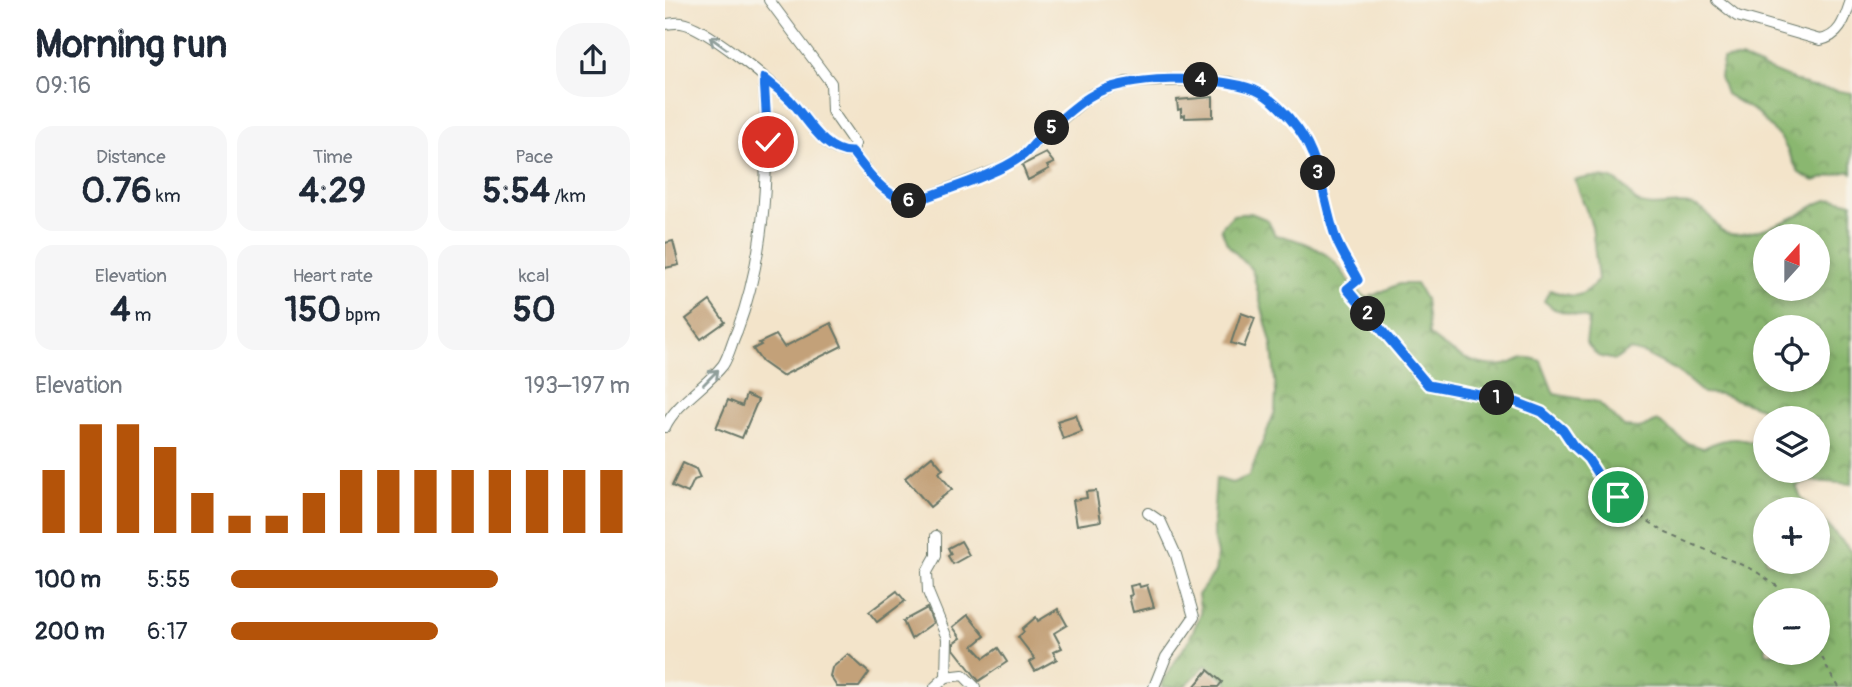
<!DOCTYPE html>
<html lang="en">
<head>
<meta charset="utf-8">
<style>
  :root { --surface:#fff; --page:#f6f6f7; --text:#1f2937; --muted:#747a83; --accent:#b45309 }
  body { margin:0; font-family:Pangolin,sans-serif; background:var(--page); color:var(--text); height:100vh; display:flex; flex-direction:column; font-size:26px; white-space:nowrap }
  * { box-sizing:border-box; margin:0 }
  p { font-size:23px; color:var(--muted) }
  .icon { flex:none; width:38px; height:38px; fill:none; stroke:currentColor; stroke-width:2; stroke-linecap:round; stroke-linejoin:round }
  .map { position:relative; flex:1; overflow:hidden }
  .panel { display:flex; flex-direction:column; background:var(--surface); width:665px }
  .panel>* { flex:none }
  .needle { width:46px; rotate:21deg }
  .buttons { position:absolute; left:1088px; top:224px; display:grid; gap:14px }
  .buttons a { display:grid; place-items:center; width:77px; height:77px; border-radius:50%; background:var(--surface); box-shadow:0 4px 10px #0003; font-size:35px }
  .pin { position:absolute; display:grid; place-items:center; width:60px; height:60px; color:#fff; margin:-30px; border:4px solid #fff; border-radius:50%; box-shadow:0 2px 7px #0007 }
  .km { position:absolute; width:35px; height:35px; margin:-18px; border-radius:50%; background:#222; color:#fff; font-size:19px; line-height:35px; text-align:center }
  .round { display:grid; place-items:center; flex:none; width:74px; height:74px; border-radius:28px; background:var(--page) }
  .overview { display:flex; align-items:center; justify-content:space-between; height:119px; padding:0 35px }
  h1 { font-size:38px; font-weight:800; line-height:52px }
  .stats { display:grid; grid-template-columns:repeat(3,1fr); gap:10px; height:119px; padding:7px 35px }
  .stats div { display:grid; align-content:center; border-radius:18px; background:var(--page); text-align:center }
  .stats b { font-size:35px; font-weight:800 }
  .stats small { font-size:19px; font-weight:400 }
  .stats p { font-size:19px }
  .chart { height:196px; padding:14px 35px }
  .chart p { display:flex; justify-content:space-between }
  .chart svg { width:100%; height:126px; margin-top:7px; stroke:var(--accent); stroke-width:6 }
  ul { padding:0 35px; list-style:none; font-size:23px }
  li { display:grid; grid-template-columns:112px 84px 1fr; align-items:center; height:52px }
  li i { height:18px; border-radius:9px; background:var(--accent) }
  main { display:flex; flex:1; min-height:0 }
  .map>svg:first-child { display:block }
  .forest { fill:url(#forest-crowns); stroke:#547a52; stroke-width:2; fill-rule:evenodd }
  .building { fill:#c3a179 }
  .lines { fill:none; stroke-linecap:round; stroke-linejoin:round }
  .minor-casing { stroke:#697768; stroke-width:12 }
  .path { stroke:#697768; stroke-width:2; stroke-dasharray:5 5; stroke-linecap:butt }
  .minor { stroke:#fff; stroke-width:10 }
  .oneway { stroke:#8f9e9a }
  .route-casing { stroke:#fff; stroke-width:14 }
  .route { stroke:#1a73e8; stroke-width:9 }
</style>
</head>
<body>
<main>
<section class="panel">
<div class="overview"><div><h1>Morning run</h1><p>09:16</p></div><a class="round"><svg class="icon" aria-label="share" viewBox="0 0 24 24"><path d="M12 15V3M7 8l5-5 5 5M5 13v7h14v-7"/></svg></a></div>
<div class="stats">
<div><p>Distance</p><b>0.76<small> km</small></b></div>
<div><p>Time</p><b>4:29</b></div>
<div><p>Pace</p><b>5:54<small> /km</small></b></div>
</div>
<div class="stats">
<div><p>Elevation</p><b>4<small> m</small></b></div>
<div><p>Heart rate</p><b>150<small> bpm</small></b></div>
<div><p>kcal</p><b>50</b></div>
</div>
<div class="chart"><p><span>Elevation</span>193–197 m</p>
<svg viewBox="0 0 160 44" preserveAspectRatio="none"><path d="M5 44V22M15 44V6M25 44V6M35 44V14M45 44V30M55 44V38M65 44V38M75 44V30M85 44V22M95 44V22M105 44V22M115 44V22M125 44V22M135 44V22M145 44V22M155 44V22"/></svg>
</div>
<ul>
<li><b>100 m</b>5:55<i style="width:67%"></i></li>
<li><b>200 m</b>6:17<i style="width:52%"></i></li>
</ul>
</section>
<div class="map">
<svg width="1187" height="687" viewBox="0 0 1187 687">
  <defs>
    <pattern id="forest-crowns" width="20" height="18" patternUnits="userSpaceOnUse" patternTransform="scale(1.75)"><rect width="20" height="18" fill="#8ab76f"/><path d="M2 6a3 3 0 1 1 6 0M12 15a3 3 0 1 1 6 0" fill="none" stroke="#70965c"/></pattern>
  </defs>
  <rect width="100%" height="100%" fill="#f7f3e8"/>
  <filter id="ink" filterUnits="userSpaceOnUse"><feTurbulence type="fractalNoise" baseFrequency=".0143" numOctaves="2"/><feDisplacementMap in="SourceGraphic" scale="14" xChannelSelector="R" yChannelSelector="G"/><feConvolveMatrix kernelMatrix="1 2 1 2 8 2 1 2 1" color-interpolation-filters="sRGB"/></filter>
  <filter id="wash" filterUnits="userSpaceOnUse"><feTurbulence type="fractalNoise" baseFrequency=".00686" numOctaves="4" result="noise"/><feDisplacementMap in="SourceGraphic" scale="28" xChannelSelector="R" yChannelSelector="G"/><feGaussianBlur stdDeviation="1.57" result="paint"/><feColorMatrix in="noise" values="0 0 0 0 0 0 0 0 0 0 0 0 0 0 0 0 0 1.4 0 .05"/><feComposite in="paint" operator="in"/></filter>
  <g filter="url(#wash)">
    <rect width="100%" height="100%" fill="#f3e4ca"/>
    <g class="forest">
      <path d="M1076,58L1143,86L1187,93V173L1184,171L1149,181L1134,173L1117,140L1092,113L1061,94L1055,77L1058,59Z"/>
      <path d="M927,177C941,177 951,178 961,189C965,192 967,199 971,201C991,214 1018,195 1039,211C1049,218 1052,232 1066,234C1081,237 1120,222 1133,215C1155,203 1160,194 1187,203V484L1146,481L1131,486L1136,498L1147,509H1101V562H1153V515L1187,552V687H561L563,683L541,665L519,687H497V682L524,640L536,613L533,595L550,572L552,554L548,537V519L551,478L567,483L584,476L610,411L611,392L607,346L587,270L562,244L556,228L568,215L586,213L603,220L610,235C630,238 660,249 673,266C682,278 689,289 702,298L734,284H751L760,299L764,335C785,352 811,369 839,365C847,364 853,358 860,358C864,357 872,360 876,361L889,394L933,402L959,427L977,428L993,421L1022,443L1038,448C1063,436 1076,436 1101,448V471H1153V418H1125L1055,394L1038,393L1011,370L980,354L965,350L950,360L933,356L921,343L924,319L889,309L879,301L885,290C908,298 916,300 933,280L927,226L910,180ZM1101,236H1153V289H1101ZM1101,327H1153V380H1101ZM1101,600H1153V653H1101Z"/>
    </g>
    <g id="blocks">
      <g class="building">
        <path d="M548,97V117L520,118V115L516,116V109L513,110L512,100Z"/>
        <path d="M381,153L389,163L382,166L384,169L363,180L357,165Z"/>
        <path d="M8,241L14,265L0,268V243Z"/>
        <path d="M45,301L60,322L36,339L21,319Z"/>
        <path d="M576,313L590,318L579,347L566,343Z"/>
        <path d="M166,323L177,346L117,376L97,362L88,349L96,345L94,343L111,335L119,347Z"/>
        <path d="M81,395L93,400L77,438L51,428L63,400L77,406Z"/>
        <path d="M411,415L417,432L398,439L392,421Z"/>
        <path d="M267,456L278,469L274,472L276,476L287,489L265,507L240,478Z"/>
        <path d="M18,463L31,469L35,478L29,480L23,493L7,486Z"/>
        <path d="M431,491L436,521L412,525L408,500L422,498L421,492Z"/>
        <path d="M296,541L304,555L288,564L283,556L286,554L283,548Z"/>
        <path d="M474,584L475,587L482,585L489,607L468,612L464,596L467,595L465,586Z"/>
        <path d="M232,591L240,601L212,622L204,612Z"/>
        <path d="M262,608L268,623L246,639L238,621Z"/>
        <path d="M393,609L402,625L389,633L397,648L388,652L392,659L370,671L365,662L370,659L353,637L359,632L357,629L371,617L373,621Z"/>
        <path d="M303,615L320,636L308,646L319,658L333,648L342,662L314,681L289,649V643L296,638L288,627Z"/>
        <path d="M183,654L204,673L194,687H172L165,676L167,668Z"/>
        <path d="M543,670L557,682L553,687H529Z"/>
      </g>
    </g>
  </g>
  <g filter="url(#ink)">
    <use href="#blocks" fill-opacity="0" stroke="#697768" stroke-width="2"/>
    <g class="lines">
      <g class="minor-casing">
        <g id="minor">
          <path d="M104,0L166,83L167,111L190,144L187,152C204,173 223,204 254,200L336,168L358,156L375,138L426,95L462,82L528,80L564,82L593,91"/>
          <path d="M1052,0L1072,16L1155,40C1176,36 1180,18 1186,0"/>
          <path d="M0,24C5,24 11,22 16,23C40,26 104,80 123,98C142,116 158,154 187,152"/>
          <path d="M0,427C12,402 41,387 58,365C64,356 67,341 72,331C102,251 104,162 99,78"/>
          <path d="M483,513L496,522L511,555L529,617L501,657L489,687"/>
          <path d="M281,677L298,675L310,687"/>
          <path d="M270,687L281,677L282,638L263,592L262,572L271,556V536"/>
        </g>
      </g>
      <g class="path">
        <path d="M602,98C619,111 639,131 647,152C658,179 660,209 670,237C675,253 686,265 693,280L682,289L763,385L851,402L877,412L898,431L908,445L924,459L942,489L968,511L1001,533L1089,570L1119,591L1126,600"/>
        <path d="M1153,648L1165,674L1174,687"/>
      </g>
      <use href="#minor" class="minor"/>
    </g>
    <defs><path id="oneway-shaft" d="M-6 0H5M1.5-3L5.5 0L1.5 3" fill="none" stroke-width="1.6" stroke-linecap="round" stroke-linejoin="round" transform="scale(1.75)"/></defs>
    <g class="oneway">
      <use href="#oneway-shaft" transform="translate(53 43) rotate(-144)"/>
      <use href="#oneway-shaft" transform="translate(46 377) rotate(-45)"/>
    </g>
  </g>
  <g class="lines" filter="url(#ink)">
    <g class="route-casing">
      <path id="route" d="M103,142L99,78C107,85 117,92 125,100C142,118 159,153 187,152C204,173 223,204 254,200C285,188 331,175 357,156C364,151 369,143 375,137C390,124 407,108 424,97C459,74 552,75 590,90C606,97 623,115 633,129C655,159 658,198 669,233C674,251 685,264 693,280L682,289L763,385L851,402L877,412L898,430L908,445L923,459L942,489L953,497"/>
    </g>
    <use href="#route" class="route"/>
  </g>
</svg>
<div class="buttons">
<a><svg class="needle" viewBox="-14 -14 28 28"><path d="M0-13l5 13h-10z" fill="#e53935"/><path d="M0 13l5-13h-10z" fill="#747a83"/></svg></a>
<a><svg class="icon" aria-label="locate" viewBox="0 0 24 24"><circle cx="12" cy="12" r="6"/><path d="M12 2v4M12 18v4M2 12h4M18 12h4"/></svg></a>
<a><svg class="icon" aria-label="layers" viewBox="0 0 24 24"><path d="M12 4l9 5-9 5-9-5zM3 14l9 5 9-5"/></svg></a>
<a>+</a>
<a>−</a>
</div>
<div class="pin" style="left:953px;top:497px;background:#1e9e55"><svg class="icon" aria-label="arrive" viewBox="0 0 24 24"><path d="M6 21V4h12l-3 4 3 4H6"/></svg></div>
<div class="pin" style="left:103px;top:142px;background:#d93025"><svg class="icon" aria-label="check" viewBox="0 0 24 24"><path d="M5 12l5 5 9-10"/></svg></div>
<b class="km" style="left:832px;top:398px">1</b>
<b class="km" style="left:703px;top:314px">2</b>
<b class="km" style="left:653px;top:173px">3</b>
<b class="km" style="left:536px;top:80px">4</b>
<b class="km" style="left:387px;top:128px">5</b>
<b class="km" style="left:244px;top:201px">6</b>
</div>
</main>
</body>
</html>
